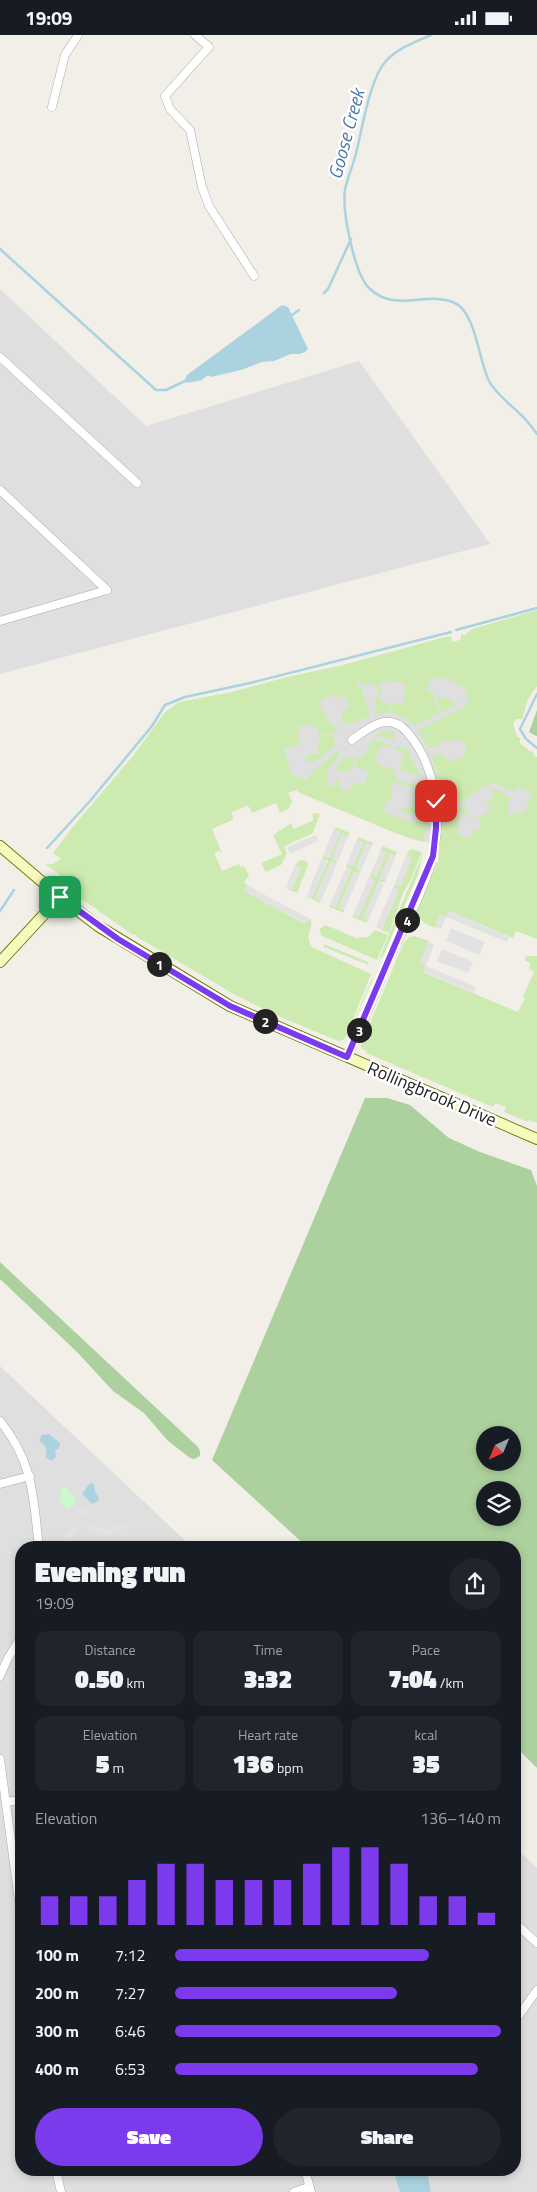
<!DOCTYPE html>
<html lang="en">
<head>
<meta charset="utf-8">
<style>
  :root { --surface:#171b24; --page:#20242c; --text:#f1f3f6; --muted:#9ea1a6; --accent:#7c3aed }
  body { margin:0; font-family:"Titillium Web",sans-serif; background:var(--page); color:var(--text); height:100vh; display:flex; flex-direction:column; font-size:19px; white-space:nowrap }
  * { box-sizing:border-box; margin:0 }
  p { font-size:16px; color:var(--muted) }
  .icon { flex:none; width:28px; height:28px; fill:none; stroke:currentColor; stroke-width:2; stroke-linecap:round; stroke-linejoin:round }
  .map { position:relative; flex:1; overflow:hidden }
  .side { position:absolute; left:15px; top:1506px; width:506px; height:635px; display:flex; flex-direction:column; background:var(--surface); border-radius:20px; box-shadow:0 2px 8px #0003 }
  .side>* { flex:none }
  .needle { width:32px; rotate:224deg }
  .controls { position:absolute; left:476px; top:1391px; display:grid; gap:10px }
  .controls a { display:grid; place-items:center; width:45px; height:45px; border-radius:50%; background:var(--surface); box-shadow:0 2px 8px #0003; font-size:25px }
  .pin { position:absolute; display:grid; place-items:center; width:42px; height:42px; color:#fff; margin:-21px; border-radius:10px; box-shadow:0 2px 8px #0006 }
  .km { position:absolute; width:25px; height:25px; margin:-12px; border-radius:50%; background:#222; color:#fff; font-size:14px; line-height:25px; text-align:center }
  .round { display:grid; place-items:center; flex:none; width:52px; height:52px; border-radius:26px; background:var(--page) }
  .head { display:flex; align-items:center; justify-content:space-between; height:85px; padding:0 20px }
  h1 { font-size:28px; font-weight:800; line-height:38px }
  .metrics { display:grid; grid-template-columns:repeat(3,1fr); gap:8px; height:85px; padding:5px 20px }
  .metrics div { display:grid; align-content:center; border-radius:12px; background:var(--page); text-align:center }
  .metrics b { font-size:25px; font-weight:800 }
  .metrics small { font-size:14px; font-weight:400 }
  .metrics p { font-size:14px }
  .chart { height:140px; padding:10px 20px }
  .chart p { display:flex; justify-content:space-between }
  .chart svg { width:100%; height:90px; margin-top:5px; stroke:var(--accent); stroke-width:6 }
  .primary-button { display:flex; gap:10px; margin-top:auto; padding:10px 20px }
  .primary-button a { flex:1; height:58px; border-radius:30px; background:var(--accent); color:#fff; font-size:20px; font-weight:800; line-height:58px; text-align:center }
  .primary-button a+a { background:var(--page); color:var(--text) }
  ul { padding:0 20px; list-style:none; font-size:16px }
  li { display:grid; grid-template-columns:80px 60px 1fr; align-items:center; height:38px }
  li i { height:12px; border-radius:6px; background:var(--accent) }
  .status { display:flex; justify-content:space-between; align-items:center; height:35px; padding:0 25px; background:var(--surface); direction:ltr }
  .status svg { height:14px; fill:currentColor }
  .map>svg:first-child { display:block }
  .residential { fill:#e0dfdf }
  .grass { fill:#cdebb0 }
  .forest { fill:#add19e; fill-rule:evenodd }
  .park { fill:#c8facc }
  .parking { fill:#e2e2e2 }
  .water { fill:#aad3df }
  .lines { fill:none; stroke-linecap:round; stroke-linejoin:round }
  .stream { stroke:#aad3df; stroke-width:2.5 }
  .street-casing { stroke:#a9a9a9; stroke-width:9 }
  .secondary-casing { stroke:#707d05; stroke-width:12 }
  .street { stroke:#fff; stroke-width:8 }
  .secondary { stroke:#f7fabf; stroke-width:10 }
  .route-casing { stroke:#fff; stroke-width:10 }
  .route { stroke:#7c3aed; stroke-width:6 }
  .labels { text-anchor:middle; stroke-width:5; stroke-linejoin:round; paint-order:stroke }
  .street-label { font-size:18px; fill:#222; stroke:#fff }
  .water-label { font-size:19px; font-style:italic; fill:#4a7aab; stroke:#fff }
</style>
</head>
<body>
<div class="status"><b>19:09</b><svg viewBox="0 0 49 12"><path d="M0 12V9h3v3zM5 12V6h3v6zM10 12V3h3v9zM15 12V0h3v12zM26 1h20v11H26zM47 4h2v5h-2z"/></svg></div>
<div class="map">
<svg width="537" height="2157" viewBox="0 0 537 2157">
  <rect width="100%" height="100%" fill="#f2efe9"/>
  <g class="residential">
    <path d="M0,254L146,391L359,326L490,509L0,639Z"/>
    <path d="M443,612L486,665L537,757L503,823L411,804L298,757L290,740L278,694L317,647Z"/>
    <path d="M0,1331L192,1512H21V2135H515V1812L537,1833V2157H0Z"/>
  </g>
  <g class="grass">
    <path d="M537,575V651L528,664L522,684H516L513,688L517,702L520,703V708L531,717L532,715L534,721L537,722V904L516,896L513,903L449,876L446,882L440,879L435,893C426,889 416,885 418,875L437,827H440L438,825L442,789L445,790L444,803L446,789H457L459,800L472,803L473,795H480V786H477L478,783H481L491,773L486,768L494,761L490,754H496L511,763L507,772L510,774L507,779L512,781L514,776L524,779L532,759L516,751L514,757L493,748L480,753L465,766L445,770L440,745L432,721L441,718L444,723L448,722L450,727L465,722L464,717L467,715L463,706L460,707L458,703L449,707L447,705L429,714L418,695L466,671L469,661L464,659L467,655L448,644L447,645L440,641L437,645L432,643L426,654L434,659V666L440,678L414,691L406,683L391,678V669L403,668L405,648L382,646L381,651H372L371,648L362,651L361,647H357L358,652H361L370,681C361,685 351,690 341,687L343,677L350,672L344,660L336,664L333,659L318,668L330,688L337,694L334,699L319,700L317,693L313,694L312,689L299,691L300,697L297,698L301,709L284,714L292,739L306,745L312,737L337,716L340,719L328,735L327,750L334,751L335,745L339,744V755L351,754V748H366L367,735H360V733H356L357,723L365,718L373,704L391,710L390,713L379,712L375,727L382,729L381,732L396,735L395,746L423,750L427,766L414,763L415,752L393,748L391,766L388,765L383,776L408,786L428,788L423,807L395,798L298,757L296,755L288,758L292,766L288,774L280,778L276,768L252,778L249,772L247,771L232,777L233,785L212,794L222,818L219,816L214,818L222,836L239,829L241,832L244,831L249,840L244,848L247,850L244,856L271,870L275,865L273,872L304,888H306L310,883C315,893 303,900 312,912L371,939L346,1001L343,1005L340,1006L341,1007L285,984L237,961L137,902L135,899L133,900L83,865L76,859L78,853L45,829H53L61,824L53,818L71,794L133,721L165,677L179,667L232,657L283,643L343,630L445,602L451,601L452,607L457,606L459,610L458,605L461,604V599L465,600L472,594Z"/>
    <path d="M378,653H381L379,666L389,669L390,678L375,679L376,662L378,659Z"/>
    <path d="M444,661L457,669L441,678L436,664V662L441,665Z"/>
    <path d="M383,696L394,698V706L375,700Z"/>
    <path d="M319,701H334L335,711L316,726L307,728L305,721L319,718L317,708L320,707Z"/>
    <path d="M396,712L407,713L420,742L399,735L404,719L393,713Z"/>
    <path d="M345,722L355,723L353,732H350L349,736H337L336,731Z"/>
    <path d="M430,722L439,745L444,769H442L436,744L429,724Z"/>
    <path d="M414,765H417L414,781L398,774L413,772Z"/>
    <path d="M418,765L427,768L428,783L415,781Z"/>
    <path d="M467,772L468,781L466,778H459V788H446V776Z"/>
    <path d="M316,778L320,779L312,799L284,811L287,818L281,830L266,837L261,828L282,819L273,800L291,788L294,794L314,785L312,779Z"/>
    <path d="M335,792L350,798L348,801L342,799L332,823L337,827L336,829L331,827L315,863L320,865V868L306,861L312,862L328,826L323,823L322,821L330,822L340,797L334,795Z"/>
    <path d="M358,802L373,808L372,810L366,809L356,833L361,837L359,839L354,837L339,873L344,875V878L329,872L330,870L335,872L351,835L346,832L347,829L353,831L363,808L358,805Z"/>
    <path d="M382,811L397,817L395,821L390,819L385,847H378L367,888L352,882L374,845L369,841L371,839L376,842L386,817L381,815Z"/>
    <path d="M411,814L422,817L410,846L403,858L389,898L382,895L399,855L393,852L395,850L400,851L411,823L406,819Z"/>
    <path d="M423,818L418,839L383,921L379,924Z"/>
    <path d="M300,825L307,826L308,830L297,858L285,853L292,854L301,833L295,830Z"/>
    <path d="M326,890L356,903L368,902L375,895L388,900L377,925L322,901L319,894Z"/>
    <path d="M414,901L429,906L420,928L426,930L423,937L518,977L525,963L523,961L534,937L529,934L530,928L524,925L526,921H537V1088L529,1085L528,1087L504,1077L506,1072L495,1068L493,1072L364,1017L366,1018L367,1016L362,1014L361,1010L404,907L409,902Z"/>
    <path d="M324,909L368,927L369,930L324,912Z"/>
    <path d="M373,941L372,946L346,1005L347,1002Z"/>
  </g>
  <g class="forest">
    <path d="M537,675V701H536L529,697Z"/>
    <path d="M365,1063H387L410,1070L449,1103L480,1117L531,1135L537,1151V1733L515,1711V1512H307L212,1425ZM485,1400H512V1428H485ZM485,1455H512V1482H485Z"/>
    <path d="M0,1227L198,1412L200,1416V1421L194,1424L190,1423L167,1405L144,1378L113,1356L78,1318L0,1244Z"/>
  </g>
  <path class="park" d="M61,1453H68L69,1459L76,1461L73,1471L68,1474C54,1463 62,1467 61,1453Z"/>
  <g class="parking">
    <path d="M334,794L340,798L330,822L323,820Z"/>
    <path d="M342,799L348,801L338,826L332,823Z"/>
    <path d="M316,800L318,806L290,819L287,812Z"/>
    <path d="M357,804L363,807L353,832L347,829Z"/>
    <path d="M366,808L372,810L361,836L356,833Z"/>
    <path d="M381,815L387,817L376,842L370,840Z"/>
    <path d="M390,819L396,820L385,846L379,843Z"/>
    <path d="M406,821L412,823L400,852L394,850Z"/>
    <path d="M322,823L328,825L312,862L307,860Z"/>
    <path d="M331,826L337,829L321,866L315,863Z"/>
    <path d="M295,830L301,833L292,854L286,852Z"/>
    <path d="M346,833L351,835L336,872L330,870Z"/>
    <path d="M354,837L360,839L344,875L339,873Z"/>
    <path d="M369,842L375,845L359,882L353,880Z"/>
    <path d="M378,847L384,849L368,886L363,883Z"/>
    <path d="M247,850L274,865L270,871L244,856Z"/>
    <path d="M393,852L399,855L382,895L376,892Z"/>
    <path d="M276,866L309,883L306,888L273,872Z"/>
    <path d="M449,876L509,902L507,907L446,882L441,894L435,892L440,879L446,882Z"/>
    <path d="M451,893L485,907L479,920L446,906Z"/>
    <path d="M428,907L434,910L426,931L476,952L474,958L423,936L425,931L420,928Z"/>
    <path d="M442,914L473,927L468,938L437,926Z"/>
    <path d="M82,1472L91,1473L89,1480H76L74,1473Z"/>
    <path d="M124,1486L129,1490L115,1499L103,1500L88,1496L90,1490L106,1494L116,1491Z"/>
    <path d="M76,1490L79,1495L69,1505L64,1500Z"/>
  </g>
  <g class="water">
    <path d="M282,270L288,272L289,274L308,314C303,320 297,319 291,319L274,326L262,327L241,335L211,342L208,340L202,345L187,348L185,344L187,340Z"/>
    <path d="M49,1399L60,1408L59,1413L55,1416L56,1422L52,1426L46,1423V1412L39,1405L42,1400Z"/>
    <path d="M90,1448L94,1449L95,1456L99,1463L98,1466L92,1469L82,1459Z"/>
    <path d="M393,2135H427L431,2157H400Z"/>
  </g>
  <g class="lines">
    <g class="stream">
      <path d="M431,0C415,7 398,13 386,26C369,44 362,97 355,122C352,133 347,144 345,155C342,176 354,238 369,253C395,279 428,255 455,268C476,278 479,327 489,346C496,359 510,369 520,379C527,385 532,392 537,399"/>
      <path d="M0,214L156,355H166L185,346"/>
      <path d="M324,258L328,254L351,204"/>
      <path d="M292,280L299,275"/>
      <path d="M456,595L537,573"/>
      <path d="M537,659L520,694L526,704L537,713"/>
      <path d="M47,813L90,766L152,691L165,670L185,662L250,648L451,597"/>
      <path d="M0,876L14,855"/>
    </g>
    <g class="street-casing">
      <g id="street">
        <path d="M195,0L209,12L165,61L170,74L190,95L202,152L209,171L254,241"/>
        <path d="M52,72L65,20L78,0"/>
        <path d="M0,322L137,448"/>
        <path d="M0,455L107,555"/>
        <path d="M0,586L107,555"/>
        <path d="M347,1022C363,991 375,957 389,925C403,894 428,848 434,816C442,777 434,727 407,697C389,676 369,692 352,705"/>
        <path d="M0,1386C34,1428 33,1462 39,1512"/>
        <path d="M0,1449L30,1441"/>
        <path d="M0,1641L8,1623L21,1602"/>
        <path d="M0,1724L21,1881"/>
        <path d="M6,1767L21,1765"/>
        <path d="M515,1888L537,1908"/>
        <path d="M515,1986L537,1955"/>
        <path d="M56,2135L61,2157"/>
        <path d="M305,2135L311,2157"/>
        <path d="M294,2157L309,2152"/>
      </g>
    </g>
    <g class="secondary-casing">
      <g id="secondary">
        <path d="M0,811L60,862L98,891L230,971L537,1104"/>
        <path d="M0,927L60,862"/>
      </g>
    </g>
    <use href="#street" class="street"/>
    <use href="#secondary" class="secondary"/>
  </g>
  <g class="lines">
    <g class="route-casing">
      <path id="route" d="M60,862L118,904L230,971L347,1022L433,821L436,793V766"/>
    </g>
    <use href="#route" class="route"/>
  </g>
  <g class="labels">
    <g class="street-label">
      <text transform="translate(432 1059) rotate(23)" y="6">Rollingbrook Drive</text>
    </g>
    <g class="water-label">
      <text transform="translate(346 99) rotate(-75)" y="7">Goose Creek</text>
    </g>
  </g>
</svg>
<div class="controls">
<a><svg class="needle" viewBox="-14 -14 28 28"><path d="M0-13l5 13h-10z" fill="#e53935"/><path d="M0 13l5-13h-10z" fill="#9ea1a6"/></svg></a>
<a><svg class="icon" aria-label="layers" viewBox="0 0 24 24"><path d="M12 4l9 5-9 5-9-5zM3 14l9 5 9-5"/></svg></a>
</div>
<div class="pin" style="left:60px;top:862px;background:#1e9e55"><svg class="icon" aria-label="arrive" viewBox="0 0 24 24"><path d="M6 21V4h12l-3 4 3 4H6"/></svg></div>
<div class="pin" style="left:436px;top:766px;background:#d93025"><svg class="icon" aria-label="check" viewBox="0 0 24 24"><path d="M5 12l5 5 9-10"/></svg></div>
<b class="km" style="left:159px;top:929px">1</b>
<b class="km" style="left:265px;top:986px">2</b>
<b class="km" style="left:359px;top:995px">3</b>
<b class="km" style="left:407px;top:885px">4</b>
<section class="side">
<div class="head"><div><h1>Evening run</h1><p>19:09</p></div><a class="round"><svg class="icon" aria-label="share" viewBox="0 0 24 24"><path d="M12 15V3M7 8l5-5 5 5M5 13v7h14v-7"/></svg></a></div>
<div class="metrics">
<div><p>Distance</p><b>0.50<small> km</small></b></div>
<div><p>Time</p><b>3:32</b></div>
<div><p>Pace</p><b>7:04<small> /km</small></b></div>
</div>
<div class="metrics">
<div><p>Elevation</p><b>5<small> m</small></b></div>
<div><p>Heart rate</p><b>136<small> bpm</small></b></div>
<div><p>kcal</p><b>35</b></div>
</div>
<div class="chart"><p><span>Elevation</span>136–140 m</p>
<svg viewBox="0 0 160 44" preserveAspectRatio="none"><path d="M5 44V30M15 44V30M25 44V30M35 44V22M45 44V14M55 44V14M65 44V22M75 44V22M85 44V22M95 44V14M105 44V6M115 44V6M125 44V14M135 44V30M145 44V30M155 44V38"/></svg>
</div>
<ul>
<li><b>100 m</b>7:12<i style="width:78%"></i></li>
<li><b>200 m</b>7:27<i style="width:68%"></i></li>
<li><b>300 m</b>6:46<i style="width:100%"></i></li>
<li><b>400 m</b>6:53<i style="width:93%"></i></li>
</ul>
<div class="primary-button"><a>Save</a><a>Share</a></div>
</section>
</div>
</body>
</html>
